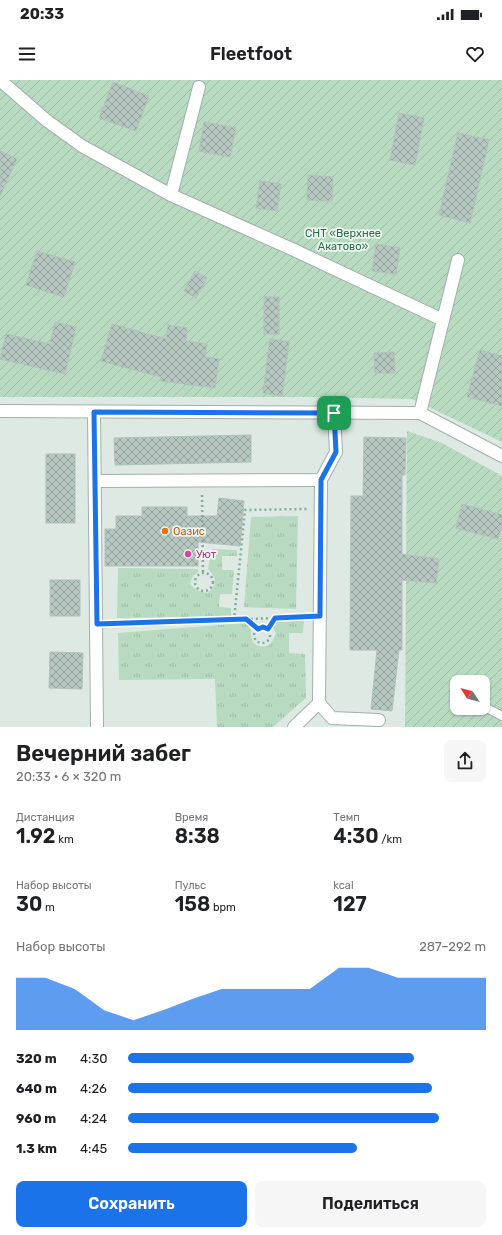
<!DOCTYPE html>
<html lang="ru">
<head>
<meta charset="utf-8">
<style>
  :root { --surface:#fff; --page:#f6f6f6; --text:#202124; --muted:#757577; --accent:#1a73e8 }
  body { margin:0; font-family:Rubik,sans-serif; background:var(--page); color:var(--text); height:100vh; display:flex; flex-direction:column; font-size:15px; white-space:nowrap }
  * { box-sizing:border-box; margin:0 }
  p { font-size:13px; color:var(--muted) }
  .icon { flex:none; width:22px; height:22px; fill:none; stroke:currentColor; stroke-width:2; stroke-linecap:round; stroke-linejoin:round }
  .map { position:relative; height:647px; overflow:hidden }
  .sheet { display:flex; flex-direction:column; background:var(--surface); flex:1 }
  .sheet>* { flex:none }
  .needle { width:26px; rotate:306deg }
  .fabs { position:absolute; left:450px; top:595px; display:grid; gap:8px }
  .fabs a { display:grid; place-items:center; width:40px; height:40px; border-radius:8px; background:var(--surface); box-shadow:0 1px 3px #0004; font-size:20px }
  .pin { position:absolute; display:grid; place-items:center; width:34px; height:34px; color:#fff; margin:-17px; border-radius:8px; box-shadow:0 2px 6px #0006 }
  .round { display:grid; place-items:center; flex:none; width:42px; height:42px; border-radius:8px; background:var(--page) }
  .summary { display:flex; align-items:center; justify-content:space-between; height:68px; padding:0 16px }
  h1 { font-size:22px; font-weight:600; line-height:30px }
  .metrics { display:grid; grid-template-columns:repeat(3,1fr); gap:6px; height:68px; padding:4px 16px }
  .metrics div { display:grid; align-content:center }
  .metrics b { font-size:20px; font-weight:600 }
  .metrics small { font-size:11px; font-weight:400 }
  .metrics p { font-size:11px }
  .chart { height:112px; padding:8px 16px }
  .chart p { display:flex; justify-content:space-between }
  .chart svg { width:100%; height:72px; margin-top:4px; fill:var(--accent); opacity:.7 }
  .primary-button { display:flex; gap:8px; margin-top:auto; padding:8px 16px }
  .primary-button a { flex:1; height:46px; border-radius:8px; background:var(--accent); color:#fff; font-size:16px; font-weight:600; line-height:46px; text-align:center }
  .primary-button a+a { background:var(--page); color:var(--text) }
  ul { padding:0 16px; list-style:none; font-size:13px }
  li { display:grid; grid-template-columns:64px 48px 1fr; align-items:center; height:30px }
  li i { height:10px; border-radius:5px; background:var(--accent) }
  .status { display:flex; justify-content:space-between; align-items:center; height:28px; padding:0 20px; background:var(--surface); direction:ltr }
  .status svg { height:11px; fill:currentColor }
  header { display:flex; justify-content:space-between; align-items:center; height:52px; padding:0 16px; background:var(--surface); font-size:18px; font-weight:600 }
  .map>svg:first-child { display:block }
  .grass { fill:url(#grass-tufts) }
  .garden { fill:url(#garden-furrows); fill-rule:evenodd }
  .building { fill:url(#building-cross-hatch); stroke:#b1c2bb }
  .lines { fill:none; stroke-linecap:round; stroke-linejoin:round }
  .service-casing { stroke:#a1b0ab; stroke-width:10 }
  .minor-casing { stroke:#a1b0ab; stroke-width:14 }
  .path { stroke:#7fac9e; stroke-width:2.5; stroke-dasharray:2 3; stroke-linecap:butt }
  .service { stroke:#fff; stroke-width:8 }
  .minor { stroke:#fff; stroke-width:12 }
  .route-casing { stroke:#fff; stroke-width:8 }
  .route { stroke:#1a73e8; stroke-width:5 }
  .food-dot { fill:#e8710a; stroke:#eef6f2; stroke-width:1.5 }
  .hotel-dot { fill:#d1479c; stroke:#eef6f2; stroke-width:1.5 }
  .labels { text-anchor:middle; stroke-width:3.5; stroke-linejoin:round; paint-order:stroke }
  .park-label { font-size:11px; fill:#2c6d45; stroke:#eef6f2 }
  .food-label { font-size:11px; fill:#c56008; stroke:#eef6f2; text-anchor:start }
  .hotel-label { font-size:11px; fill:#b23c85; stroke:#eef6f2; text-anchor:start }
</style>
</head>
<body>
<div class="status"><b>20:33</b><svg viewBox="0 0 49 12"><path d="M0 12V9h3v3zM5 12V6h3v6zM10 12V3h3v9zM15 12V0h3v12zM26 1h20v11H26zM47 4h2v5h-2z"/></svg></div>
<header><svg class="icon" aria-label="menu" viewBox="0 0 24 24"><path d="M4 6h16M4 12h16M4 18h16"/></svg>Fleetfoot<svg class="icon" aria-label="heart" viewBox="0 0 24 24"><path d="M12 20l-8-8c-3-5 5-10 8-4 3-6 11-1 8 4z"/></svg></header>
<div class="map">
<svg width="502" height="647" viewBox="0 0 502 647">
  <defs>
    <pattern id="grass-tufts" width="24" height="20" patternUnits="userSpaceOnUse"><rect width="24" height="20" fill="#b7dac0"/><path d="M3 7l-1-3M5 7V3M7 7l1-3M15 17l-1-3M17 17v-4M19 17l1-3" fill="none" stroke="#9dbca5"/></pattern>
    <pattern id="garden-furrows" width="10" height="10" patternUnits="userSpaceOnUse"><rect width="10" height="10" fill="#b7dac0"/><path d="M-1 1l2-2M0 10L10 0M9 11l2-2" fill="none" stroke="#9dbca5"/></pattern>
    <pattern id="building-cross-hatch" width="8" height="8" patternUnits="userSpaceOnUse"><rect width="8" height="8" fill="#b6c6c0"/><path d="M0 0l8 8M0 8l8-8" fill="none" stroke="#94a29d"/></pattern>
  </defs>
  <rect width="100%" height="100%" fill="#dee9e4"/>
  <g class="grass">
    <path d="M298,436L296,529L244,527L251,437Z"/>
    <path d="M212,469L237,470V476H222V490H234L232,514H220L219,527L231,528V536L117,538L118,488L198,489V492L193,496L190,503C195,510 199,512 208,513C218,504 217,499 208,489Z"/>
    <path d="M277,540H304L303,553H289V573L305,574L306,618L273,647H217L215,599L119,600L118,553L246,543L251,550C250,563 256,568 268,566L273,560L276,553L273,548Z"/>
  </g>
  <g class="garden">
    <path d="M0,0H502V362L412,319L306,317H0Z"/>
    <path d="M407,351L442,363L502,396V647H405ZM457,602H483V628H457Z"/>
  </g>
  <g class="building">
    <path d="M113,2L149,16L136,51L99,38Z"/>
    <path d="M399,33L424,38L415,85L390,80Z"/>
    <path d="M204,42L236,48L230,77L199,71Z"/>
    <path d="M458,53L489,60L470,143L439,135Z"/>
    <path d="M0,71L17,79L0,116Z"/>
    <path d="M308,95L333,97L332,121L307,120Z"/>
    <path d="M260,101L281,104L277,131L256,128Z"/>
    <path d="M376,164L400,168L396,194L372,191Z"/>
    <path d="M37,171L75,182L64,217L26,205Z"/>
    <path d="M195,191L207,198L196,218L184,211Z"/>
    <rect x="264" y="217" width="15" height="37"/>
    <path d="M55,242L76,247L65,294L0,279L6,254L50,264Z"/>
    <path d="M112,244L166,259L168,245L187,248L186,261L207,264L205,277L219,279L215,308L161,301V297L101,281Z"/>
    <path d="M270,259L289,262L282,316L263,313Z"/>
    <path d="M480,270L502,276V326L467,317Z"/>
    <path d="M394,272L395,293H375L374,273Z"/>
    <path d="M251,355V382L115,385L114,358Z"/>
    <path d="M364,357L406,358L405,395H402V474L439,479L436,503L402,500V570H399L392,631L371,629L377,570H350L351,416H363Z"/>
    <rect x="46" y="374" width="29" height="69"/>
    <path d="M219,418L244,421L240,466L198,462V486H105V449H116V436H142V427H187V436H217Z"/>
    <path d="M462,424L502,435V445L498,459L456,448Z"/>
    <rect x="50" y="500" width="30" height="36"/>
    <path d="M50,572L83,573L82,609L49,608Z"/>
  </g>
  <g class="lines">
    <g class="service-casing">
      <path id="service" d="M483,626L502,636"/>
    </g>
    <g class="minor-casing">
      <g id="minor">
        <path d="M0,0L46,40L82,66L171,115L294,170L443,240"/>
        <path d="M171,115L199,7"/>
        <path d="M0,331L420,333L502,376"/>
        <path d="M94,332L97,647"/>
        <path d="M420,333L458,180"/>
        <path d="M95,401L321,400L336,372L334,333"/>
        <path d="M319,623L332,638L379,640"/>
        <path d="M294,647L319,623L321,400"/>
      </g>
    </g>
    <g class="path">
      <path d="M202,415L203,493"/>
      <circle cx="204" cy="502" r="9"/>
      <path d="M246,539L258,549"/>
      <path d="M234,540L245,430L307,429"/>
      <path d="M111,544L304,537"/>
      <circle cx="262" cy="555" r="8"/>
      <path d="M268,549L275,538"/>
    </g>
    <use href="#service" class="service"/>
    <use href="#minor" class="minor"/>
  </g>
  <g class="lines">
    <g class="route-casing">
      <path id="route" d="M94,332L334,333L336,372L321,400L320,536L275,538L268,549L263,547L258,549L246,539L97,544Z"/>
    </g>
    <use href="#route" class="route"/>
  </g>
  <circle class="food-dot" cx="165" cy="451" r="4"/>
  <circle class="hotel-dot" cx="188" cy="474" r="4"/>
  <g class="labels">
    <g class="park-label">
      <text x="343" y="157">СНТ «Верхнее<tspan x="343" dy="13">Акатово»</tspan></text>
    </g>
    <g class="food-label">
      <text x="173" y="455">Оазис</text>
    </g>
    <g class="hotel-label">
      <text x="196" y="478">Уют</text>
    </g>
  </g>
</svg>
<div class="fabs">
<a><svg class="needle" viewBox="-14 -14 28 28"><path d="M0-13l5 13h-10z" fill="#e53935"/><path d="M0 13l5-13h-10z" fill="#757577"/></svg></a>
</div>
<div class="pin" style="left:334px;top:333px;background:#1e9e55"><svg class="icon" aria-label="arrive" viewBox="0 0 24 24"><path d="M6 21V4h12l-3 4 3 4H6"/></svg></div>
</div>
<section class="sheet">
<div class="summary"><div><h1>Вечерний забег</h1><p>20:33 · 6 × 320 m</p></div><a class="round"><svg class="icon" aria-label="share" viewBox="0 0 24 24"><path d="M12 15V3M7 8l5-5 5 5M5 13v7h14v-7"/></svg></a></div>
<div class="metrics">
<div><p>Дистанция</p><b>1.92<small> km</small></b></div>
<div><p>Время</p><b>8:38</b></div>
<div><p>Темп</p><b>4:30<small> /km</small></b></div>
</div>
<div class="metrics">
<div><p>Набор высоты</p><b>30<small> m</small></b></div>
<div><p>Пульс</p><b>158<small> bpm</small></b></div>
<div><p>kcal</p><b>127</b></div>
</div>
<div class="chart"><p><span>Набор высоты</span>287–292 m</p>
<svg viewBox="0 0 160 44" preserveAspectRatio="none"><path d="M0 44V12L10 12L20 19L30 32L40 38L50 32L60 25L70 19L80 19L90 19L100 19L110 6L120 6L130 12L140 12L150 12L160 12V44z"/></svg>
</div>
<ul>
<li><b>320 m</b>4:30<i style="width:80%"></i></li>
<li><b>640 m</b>4:26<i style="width:85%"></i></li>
<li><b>960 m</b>4:24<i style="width:87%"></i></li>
<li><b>1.3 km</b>4:45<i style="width:64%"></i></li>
</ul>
<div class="primary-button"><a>Сохранить</a><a>Поделиться</a></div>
</section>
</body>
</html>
